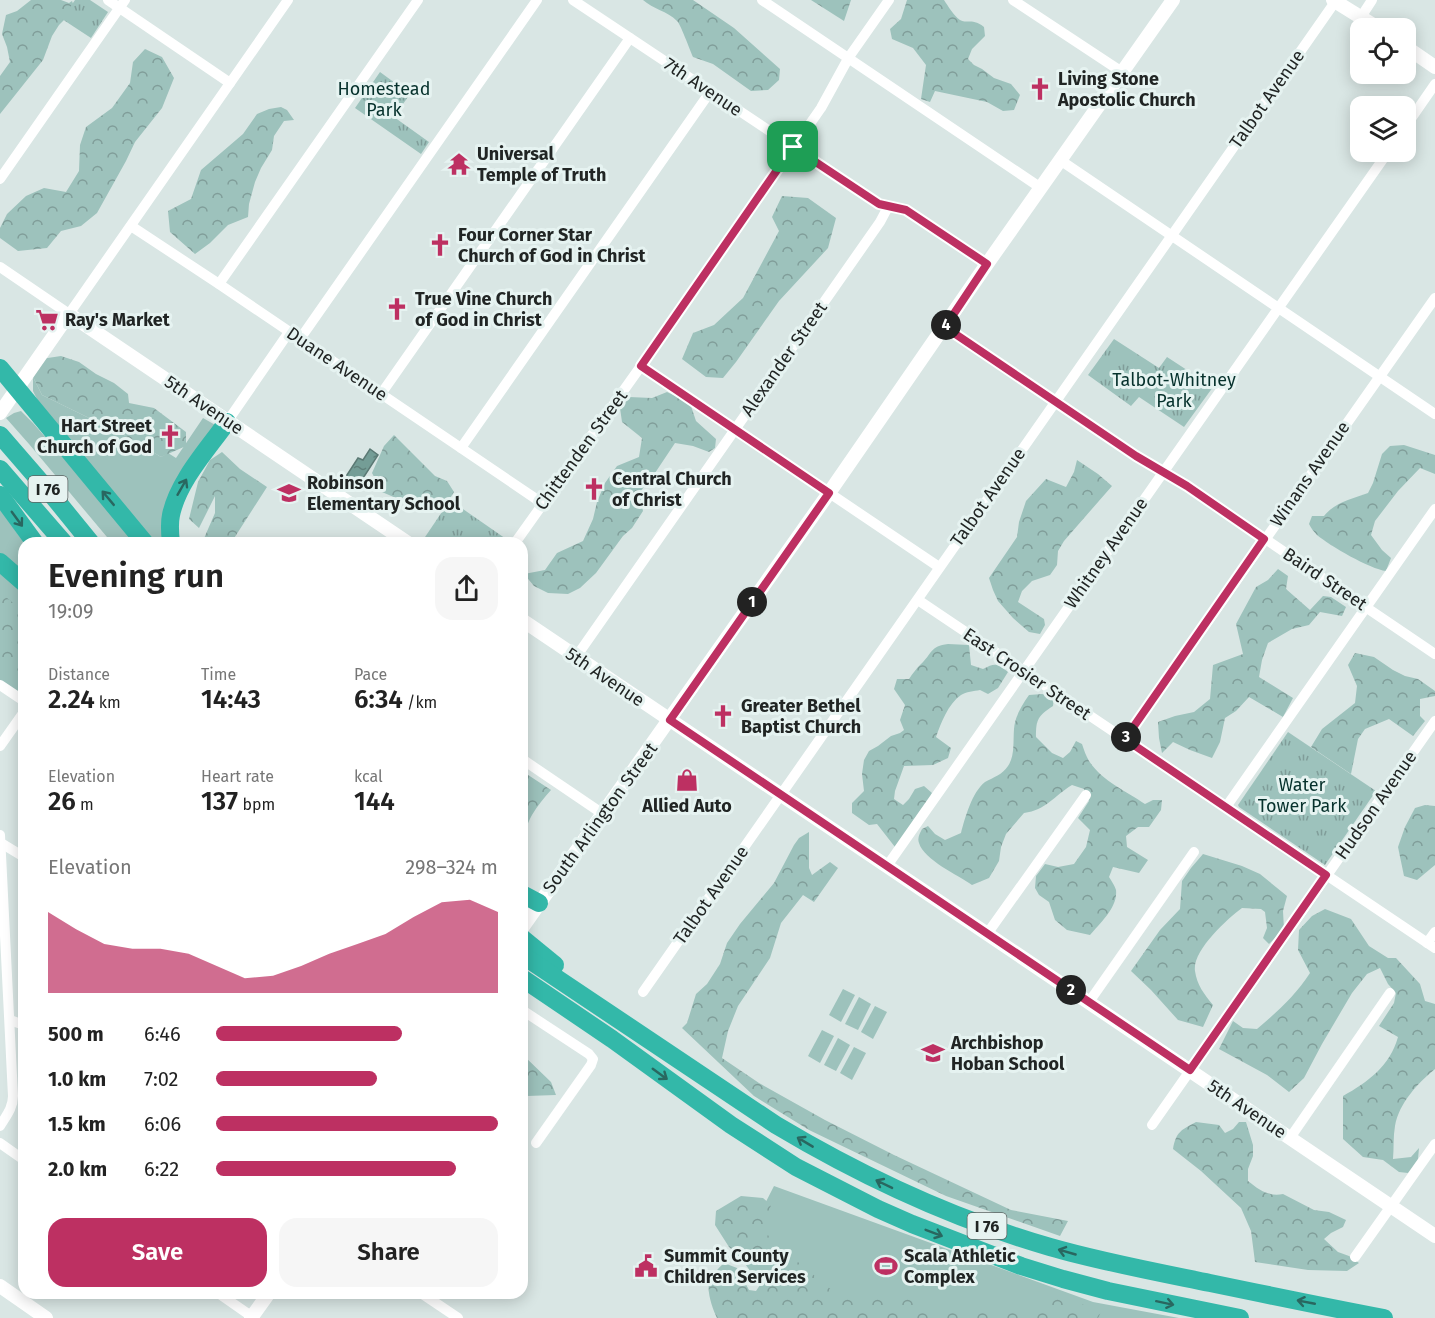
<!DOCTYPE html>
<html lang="en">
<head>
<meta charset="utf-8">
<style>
  :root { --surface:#fff; --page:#f6f6f6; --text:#222; --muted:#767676; --accent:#bd3062 }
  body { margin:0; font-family:"Fira Sans",sans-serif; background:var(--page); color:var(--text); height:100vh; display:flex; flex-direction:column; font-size:22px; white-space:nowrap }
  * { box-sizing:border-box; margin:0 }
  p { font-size:20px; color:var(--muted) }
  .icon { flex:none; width:33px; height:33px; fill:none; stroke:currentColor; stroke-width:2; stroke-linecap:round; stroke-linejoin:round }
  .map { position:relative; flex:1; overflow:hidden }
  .sheet { position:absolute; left:18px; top:537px; width:510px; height:762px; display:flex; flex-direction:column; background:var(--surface); border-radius:18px; box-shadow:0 3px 15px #0003 }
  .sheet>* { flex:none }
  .controls { position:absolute; left:1350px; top:18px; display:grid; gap:12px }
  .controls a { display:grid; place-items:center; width:66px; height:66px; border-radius:12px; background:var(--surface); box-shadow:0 3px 15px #0003; font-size:30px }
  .pin { position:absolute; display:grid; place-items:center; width:51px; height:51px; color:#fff; margin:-26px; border-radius:12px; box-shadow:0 3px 9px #0006 }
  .km { position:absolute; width:30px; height:30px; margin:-15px; border-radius:50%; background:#222; color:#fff; font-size:16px; line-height:30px; text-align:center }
  .round { display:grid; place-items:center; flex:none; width:63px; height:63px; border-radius:18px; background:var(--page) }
  .summary { display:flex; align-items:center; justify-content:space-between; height:102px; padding:0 30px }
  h1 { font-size:33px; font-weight:600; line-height:45px }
  .figures { display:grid; grid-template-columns:repeat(3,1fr); gap:9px; height:102px; padding:6px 30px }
  .figures div { display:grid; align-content:center }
  .figures b { font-size:26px; font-weight:600 }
  .figures small { font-size:16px; font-weight:400 }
  .figures p { font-size:16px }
  .chart { height:168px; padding:12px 30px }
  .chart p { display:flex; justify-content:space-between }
  .chart svg { width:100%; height:108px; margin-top:6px; fill:var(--accent); opacity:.7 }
  .button { display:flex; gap:12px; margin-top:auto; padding:12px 30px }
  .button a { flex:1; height:69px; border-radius:18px; background:var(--accent); color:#fff; font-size:24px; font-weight:600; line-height:69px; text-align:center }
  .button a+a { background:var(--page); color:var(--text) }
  ul { padding:0 30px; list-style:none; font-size:20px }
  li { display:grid; grid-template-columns:96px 72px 1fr; align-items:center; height:45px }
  li i { height:15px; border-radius:8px; background:var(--accent) }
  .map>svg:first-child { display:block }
  .grass { fill:#9dc2bc }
  .forest { fill:url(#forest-crowns) }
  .park { fill:url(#park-tufts) }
  .water { fill:url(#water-ripples); stroke:#5b7974; stroke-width:1.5 }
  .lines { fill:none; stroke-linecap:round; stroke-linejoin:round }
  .street { stroke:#fff; stroke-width:10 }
  .secondary { stroke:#fff; stroke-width:14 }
  .highway { stroke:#33b8a9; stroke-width:18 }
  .oneway { stroke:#296760 }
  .route-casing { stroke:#fff; stroke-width:12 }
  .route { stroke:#bd3062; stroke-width:8 }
  .labels { text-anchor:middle; stroke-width:6; stroke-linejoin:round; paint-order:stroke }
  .shield { fill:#e6f3f1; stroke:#5c6362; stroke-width:1.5 }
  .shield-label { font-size:16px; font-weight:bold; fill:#212524 }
  .poi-label { font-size:18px; font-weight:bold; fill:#212524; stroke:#e6f3f1; text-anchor:start }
  .street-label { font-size:18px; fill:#212524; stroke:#e6f3f1 }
  .park-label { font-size:18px; fill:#06312c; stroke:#e6f3f1 }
</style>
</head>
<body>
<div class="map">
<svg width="1435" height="1318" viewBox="0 0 1435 1318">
  <defs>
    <pattern id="forest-crowns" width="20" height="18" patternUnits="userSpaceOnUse" patternTransform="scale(1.5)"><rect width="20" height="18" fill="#9dc2bc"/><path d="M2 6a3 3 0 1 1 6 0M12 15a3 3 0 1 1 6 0" fill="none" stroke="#809d99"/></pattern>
    <pattern id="park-tufts" width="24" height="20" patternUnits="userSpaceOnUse" patternTransform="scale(1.5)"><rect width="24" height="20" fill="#9dc2bc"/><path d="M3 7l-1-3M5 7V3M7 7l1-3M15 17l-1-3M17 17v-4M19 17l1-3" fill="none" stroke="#809d99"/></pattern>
    <pattern id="water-ripples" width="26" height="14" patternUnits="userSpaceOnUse" patternTransform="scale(1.5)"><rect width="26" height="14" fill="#749d96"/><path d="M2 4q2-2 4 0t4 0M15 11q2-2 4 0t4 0" fill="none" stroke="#5f807a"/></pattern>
  </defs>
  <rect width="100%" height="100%" fill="#d9e6e4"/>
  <g class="grass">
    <path d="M33,377L42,395L130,438L161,457L168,453L176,458L203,418L217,426L166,543H151L38,401L33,391Z"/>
    <path d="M21,411L33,423L137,543H112L29,444L6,418L14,413Z"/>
    <path d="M0,509L24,543V578L0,557Z"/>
    <path d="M0,569L24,591V696L0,680Z"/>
    <path d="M843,989L855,995L841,1022L829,1015Z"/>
    <path d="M859,997L871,1004L858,1030L845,1024Z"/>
    <path d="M875,1006L887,1012L873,1039L861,1032Z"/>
    <path d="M822,1030L834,1036L820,1063L808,1056Z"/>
    <path d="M838,1038L850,1045L836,1071L824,1065Z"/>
    <path d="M854,1047L866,1053L852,1080L840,1073Z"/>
    <path d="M774,1186L1093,1302L1179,1318H791L748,1237Z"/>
  </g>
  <g class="forest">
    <path d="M31,0H61L69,3L72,1L75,9L59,25L52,36L43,60L0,114V76L10,62L7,47L2,34L6,15L17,11Z"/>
    <path d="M643,0H693L734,28L780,69L779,80L768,90L751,91L713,64L693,57C690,50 680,23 677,21C667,11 653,9 643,0Z"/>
    <path d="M811,0H851L844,21Z"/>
    <path d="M907,0H944C948,6 954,16 960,20C968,24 972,18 984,27L985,36L972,49L968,59L974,65L982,69L994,78L1011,84L1020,95L1014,110L1003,111L987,102L935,91L930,102L921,99L926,65L913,48L892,39L890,29L901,19Z"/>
    <path d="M145,49L162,57L174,78L162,108L135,142L126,161L97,213L81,226L61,231L47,248L18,251L0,238V228L7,214L26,196L44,188L66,192L79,171L80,145L86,127L112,108L130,83L133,62Z"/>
    <path d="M281,107L287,110L294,120L284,121L274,136L272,150L261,168L255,182L249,204L248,217L228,225L210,243L195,254L170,232L168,211L191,199L201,170L243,134L257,114L269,109Z"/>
    <path d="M782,196L808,198L836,218L828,248L779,301L736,362L723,378L706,377L682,359L693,333L714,325L743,298L779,231L772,217Z"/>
    <path d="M61,356L79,362L96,374L114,383L128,394L129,403L154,408L186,432V446L161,457L130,438L42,395L33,377L41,359Z"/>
    <path d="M667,392L690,403L696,421L716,439L715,448L709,452L693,446L675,443L653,476L639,493L643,511L632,528L623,536L596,573L580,588L568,594L548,593L534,586L524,574L545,570L557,553L583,541L593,519L597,502L605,483L617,466L639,457L642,438L622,422L620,408L629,397L652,398Z"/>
    <path d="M394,435L435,476L447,481L454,492L447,503L430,506L403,501L382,492L372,473L384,446Z"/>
    <path d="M1404,445L1435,455V474L1420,468L1398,491L1375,521L1371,535L1382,550L1391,558L1386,571C1370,569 1330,546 1317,535C1314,532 1311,528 1309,524L1312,516H1324C1335,502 1352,499 1368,493L1373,483L1382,454L1390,446Z"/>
    <path d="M222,452L240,469L267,487L231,543H202L215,513V496L199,528L189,519L198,482L210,460Z"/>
    <path d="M1077,460L1098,474L1112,486L1064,541L1058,551L1057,565L1050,575L1032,581L1022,591L1018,602L1044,619L1045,625L1040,634L1029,632L1013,618L998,601L993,590L989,578L1017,537L1019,522L1026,501L1046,479L1066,487L1074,472Z"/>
    <path d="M1278,569L1288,576L1286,589L1310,610L1323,596L1331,597L1346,607L1342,616L1320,612L1309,625L1292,629L1268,643L1262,660L1259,677L1293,698L1283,717L1249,697L1236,711L1225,718L1220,742L1212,758L1190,750L1173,742L1162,753L1159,738L1158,722L1175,716L1194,712L1210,699L1213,665L1243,654L1236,624L1256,587L1268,580Z"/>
    <path d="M0,592L19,608L24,617V674L15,678L1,669L0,666Z"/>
    <path d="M948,644L969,645L971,665L983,669C995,663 997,663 1008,672L998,688L988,694L980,690C974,691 966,692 961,695C948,704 941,723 936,737L951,748L948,758L933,765L904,766L895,791L894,799L903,805L909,799L915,789L924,786L932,793L928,804L895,847L877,824L869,825L852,813V803L864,791L862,774L864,760L869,751L878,746L891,736L900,733L904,730L900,720L905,705L894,689L897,679H909C913,673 916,669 921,664C932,654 930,646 948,644Z"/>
    <path d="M1355,653L1374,657L1393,670L1405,676L1418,679L1435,691V696L1420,699V716L1425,721L1413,736L1389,719L1365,729L1358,739L1351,774L1311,747L1322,729L1355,703L1357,686L1348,665Z"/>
    <path d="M1042,694L1054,697L1053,706C1038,716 1036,719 1036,737L1052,753L1063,758L1070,752L1076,741L1082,744C1084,750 1086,756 1089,761C1102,781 1126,791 1145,804L1153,800H1162L1161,810L1149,827H1138L1126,836L1127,847L1148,860L1139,873L1113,867L1109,877C1111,880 1115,886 1116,890C1118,907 1100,923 1090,935L1067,930L1055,920L1049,902L1039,895L1035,888L1036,876L1045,864L1058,867L1074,864L1086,847L1090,830L1078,818L1089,801L1084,789L1072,785C1054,796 1046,810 1024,813L1006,834L1001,847L999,861L989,878L972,885C958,875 924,860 919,843C917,838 920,833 922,829L928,826L935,834L945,840L961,833C965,818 972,792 985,782C994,777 1002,775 1008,766C1015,756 1013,741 1014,729C1015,716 1022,705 1029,695Z"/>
    <path d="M522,771L551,790C544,798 537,806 532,815C528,822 527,828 522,834Z"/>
    <path d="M1425,805L1435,806V865L1417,880L1404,876L1398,847L1405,827L1415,808Z"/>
    <path d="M809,832V868L812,875L830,862L838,868L814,902L803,895L781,923L770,958L738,1006L728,1031L722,1058L759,1083L825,1120L894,1155L1011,1210L1068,1221L1060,1236L946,1196L809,1130L754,1096L682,1028L687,1023L696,994L707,984L720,964L727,943L740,924L774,883L794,845L799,838Z"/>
    <path d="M1203,854L1242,866L1260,874L1287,896L1283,911L1284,929L1269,944L1263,938L1267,928L1265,912L1261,909L1242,908C1227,919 1192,951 1195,971C1197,985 1204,994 1213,1005L1203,1027L1178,1020L1151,990L1131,971L1160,930L1180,909L1182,881L1191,868Z"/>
    <path d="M1325,909L1351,919L1369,946L1388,958H1396L1420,984L1425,1001L1435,1004V1069C1418,1083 1399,1103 1395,1126C1393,1137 1394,1148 1393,1159L1411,1157L1419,1148L1418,1159L1408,1173L1399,1172L1383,1160L1363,1157L1343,1139V1096C1368,1082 1390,1066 1398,1037L1379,1026L1394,1003L1396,993L1388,984L1380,968L1367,974L1352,993L1322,1044L1304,1078L1289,1092L1267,1075L1219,1049L1233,1021L1243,1028L1257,1029C1277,1012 1295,996 1310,973L1298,950L1299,930L1312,916Z"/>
    <path d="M522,1054L551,1082L556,1095L527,1096L522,1099Z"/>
    <path d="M1196,1122L1219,1125L1225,1133L1233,1129L1239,1122H1246L1253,1145V1156L1248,1169V1181C1259,1190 1269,1197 1283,1194L1314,1210L1329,1212L1346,1220L1343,1227L1331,1233L1324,1239L1338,1252L1349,1256L1359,1263L1347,1271L1308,1270L1255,1262L1251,1231L1241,1208L1201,1171L1173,1149C1176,1132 1181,1130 1196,1122Z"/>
    <path d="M741,1196L763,1198L771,1205C767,1219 762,1225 770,1239L839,1296L905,1298L937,1309L1042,1307L1051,1296L1095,1308H1103L1098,1318H717C713,1310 707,1293 709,1284C711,1275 718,1269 724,1263L737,1268L749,1290L756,1291L760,1285L741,1258L729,1247L715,1225L716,1211Z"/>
  </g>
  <g class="park">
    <path d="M75,0H90L108,12L91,38L62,19Z"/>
    <path d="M380,72L410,94L394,117L429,142L421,154L355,108Z"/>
    <path d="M1114,339L1159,368L1167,357L1213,387L1184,427L1139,397L1131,406L1088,375Z"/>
    <path d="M450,500L509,541L508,543H421Z"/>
    <path d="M1288,732L1376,791L1325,865L1239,807L1238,805Z"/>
  </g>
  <path class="water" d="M370,449L378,455L358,486L345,478L358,458L363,460Z"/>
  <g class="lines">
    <g class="street">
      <path d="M108,0L230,83"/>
      <path d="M573,0L879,204L906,210L987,264"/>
      <path d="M762,0L1041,188"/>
      <path d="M1013,0L1122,72"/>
      <path d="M1361,17L1372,0"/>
      <path d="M1406,126L1435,84"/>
      <path d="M1060,160L1435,414"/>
      <path d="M0,179L125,0"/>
      <path d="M131,226L219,284L542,503"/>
      <path d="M0,267L69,314L288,0"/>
      <path d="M219,284L418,0"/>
      <path d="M945,327L1055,402L1136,456L1187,486L1435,654"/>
      <path d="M300,339L537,0"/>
      <path d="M641,366L939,567"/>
      <path d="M381,394L630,38"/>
      <path d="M227,422L289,332"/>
      <path d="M461,448L710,92"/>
      <path d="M515,543L641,366L821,108L849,57L889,0"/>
      <path d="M918,600L1435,948"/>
      <path d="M576,657L880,222L888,207"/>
      <path d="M0,685L24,701"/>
      <path d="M1125,739L1435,298"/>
      <path d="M0,746L24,712"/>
      <path d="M522,759L603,814"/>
      <path d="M1226,807L1435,509"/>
      <path d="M0,835L13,1096C13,1108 6,1116 0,1126"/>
      <path d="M1,843L24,857"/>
      <path d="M887,866L1388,152"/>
      <path d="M987,934L1086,795"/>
      <path d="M1427,943L1435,932"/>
      <path d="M643,992L1335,2"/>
      <path d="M1089,1002L1194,852"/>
      <path d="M522,1010L589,1054L593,1059L591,1065L536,1143"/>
      <path d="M10,1020L24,1025"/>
      <path d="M1152,1125L1435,721"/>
      <path d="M1290,1138L1390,993"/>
      <path d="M0,1143L24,1160"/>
      <path d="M1355,1257L1435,1144"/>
      <path d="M218,1293L254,1318"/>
      <path d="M421,1293L458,1318"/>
    </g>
    <g class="secondary">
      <path d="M1333,0L1378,28"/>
      <path d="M1406,47L1435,67"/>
      <path d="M0,413L69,314L408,543"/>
      <path d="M522,620L1435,1236"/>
      <path d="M522,928L829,493L987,264L1173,0"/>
      <path d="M0,1286L46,1318"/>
      <path d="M251,1318L269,1293"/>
    </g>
    <g class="highway">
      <path d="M0,368L145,543"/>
      <path d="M0,435L52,495L91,543"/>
      <path d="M0,469L64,543"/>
      <path d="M0,495L35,543"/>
      <path d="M171,543C170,534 169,524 171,515C178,481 208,449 227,422"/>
      <path d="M0,562L24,583"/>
      <path d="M522,894L539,903"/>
      <path d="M522,938L555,965"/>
      <path d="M522,955L776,1125C863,1177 953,1219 1050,1247C1102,1262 1156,1272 1210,1283C1268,1295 1326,1307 1384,1318"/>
      <path d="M522,978L612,1039L731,1125L796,1167L878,1209L912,1224L1021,1266L1063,1279L1108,1291L1240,1318"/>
    </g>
  </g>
  <defs><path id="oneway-shaft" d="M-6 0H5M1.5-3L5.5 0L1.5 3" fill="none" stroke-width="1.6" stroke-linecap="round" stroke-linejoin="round" transform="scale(1.5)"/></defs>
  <g class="oneway">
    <use href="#oneway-shaft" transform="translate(182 487) rotate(-60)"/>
    <use href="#oneway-shaft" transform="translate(108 498) rotate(-130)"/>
    <use href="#oneway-shaft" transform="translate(17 519) rotate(54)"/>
    <use href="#oneway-shaft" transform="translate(660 1074) rotate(36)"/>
    <use href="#oneway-shaft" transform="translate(805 1142) rotate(-149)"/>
    <use href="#oneway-shaft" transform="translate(884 1184) rotate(-154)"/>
    <use href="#oneway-shaft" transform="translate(934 1233) rotate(21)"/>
    <use href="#oneway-shaft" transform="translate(1067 1252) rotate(-164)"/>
    <use href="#oneway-shaft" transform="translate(1306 1302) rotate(-169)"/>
    <use href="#oneway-shaft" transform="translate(1165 1303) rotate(12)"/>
  </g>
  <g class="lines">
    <g class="route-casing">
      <path id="route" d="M793,147L879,204L906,210L987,264L945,327L1136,456L1187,486L1264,539L1125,739L1326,875L1190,1070L670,720L829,493L641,366Z"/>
    </g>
    <use href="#route" class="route"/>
  </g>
  <defs>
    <g id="church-bare" transform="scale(1.8)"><path d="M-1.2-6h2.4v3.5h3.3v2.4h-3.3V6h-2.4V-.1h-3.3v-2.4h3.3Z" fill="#bd3062" stroke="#e6f3f1" stroke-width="2.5" paint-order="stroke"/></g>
    <g id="temple-bare" transform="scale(1.8)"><path d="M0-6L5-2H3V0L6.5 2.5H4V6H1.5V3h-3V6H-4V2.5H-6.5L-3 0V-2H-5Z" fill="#bd3062" stroke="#e6f3f1" stroke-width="2.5" paint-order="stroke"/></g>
    <g id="supermarket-bare" transform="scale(1.8)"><path d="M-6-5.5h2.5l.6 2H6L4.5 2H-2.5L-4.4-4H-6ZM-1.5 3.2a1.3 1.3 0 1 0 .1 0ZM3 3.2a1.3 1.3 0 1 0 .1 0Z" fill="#bd3062" stroke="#e6f3f1" stroke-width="2.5" paint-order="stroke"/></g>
    <g id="school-bare" transform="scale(1.8)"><path d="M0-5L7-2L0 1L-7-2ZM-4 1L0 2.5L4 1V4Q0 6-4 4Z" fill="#bd3062" stroke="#e6f3f1" stroke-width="2.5" paint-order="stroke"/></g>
    <g id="shop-bare" transform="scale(1.8)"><path d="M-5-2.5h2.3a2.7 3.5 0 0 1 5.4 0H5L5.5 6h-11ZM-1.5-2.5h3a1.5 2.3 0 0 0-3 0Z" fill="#bd3062" stroke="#e6f3f1" stroke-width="2.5" paint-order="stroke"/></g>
    <g id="civic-bare" transform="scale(1.8)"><path d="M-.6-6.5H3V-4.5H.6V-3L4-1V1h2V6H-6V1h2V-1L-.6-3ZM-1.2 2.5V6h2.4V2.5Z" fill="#bd3062" stroke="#e6f3f1" stroke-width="2.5" paint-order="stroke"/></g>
    <g id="stadium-bare" transform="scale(1.8)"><path d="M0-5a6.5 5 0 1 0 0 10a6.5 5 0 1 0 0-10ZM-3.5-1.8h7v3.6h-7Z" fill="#bd3062" stroke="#e6f3f1" stroke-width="2.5" paint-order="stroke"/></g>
  </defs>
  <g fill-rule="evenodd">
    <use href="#church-bare" x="1040" y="89"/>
    <use href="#temple-bare" x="459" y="164"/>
    <use href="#church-bare" x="440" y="245"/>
    <use href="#church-bare" x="397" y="309"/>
    <use href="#supermarket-bare" x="47" y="320"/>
    <use href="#church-bare" x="170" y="436"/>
    <use href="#church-bare" x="594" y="489"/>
    <use href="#school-bare" x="289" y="493"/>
    <use href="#church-bare" x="723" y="716"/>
    <use href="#shop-bare" x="687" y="780"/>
    <use href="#school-bare" x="933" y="1053"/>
    <use href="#civic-bare" x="646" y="1266"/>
    <use href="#stadium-bare" x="886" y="1266"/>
  </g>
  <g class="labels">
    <g class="shield">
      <rect x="28.5" y="476" width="39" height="26" rx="4.5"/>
      <rect x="967.5" y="1213" width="39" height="26" rx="4.5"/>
    </g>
    <g class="shield-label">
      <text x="48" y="495">I 76</text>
      <text x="987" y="1232">I 76</text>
    </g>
    <g class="poi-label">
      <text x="1058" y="85">Living Stone<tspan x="1058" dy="21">Apostolic Church</tspan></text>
      <text x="477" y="160">Universal<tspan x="477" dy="21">Temple of Truth</tspan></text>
      <text x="458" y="241">Four Corner Star<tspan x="458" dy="21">Church of God in Christ</tspan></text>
      <text x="415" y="305">True Vine Church<tspan x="415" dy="21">of God in Christ</tspan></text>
      <text x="65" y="326">Ray's Market</text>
      <text x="152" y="432" text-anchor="end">Hart Street<tspan x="152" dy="21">Church of God</tspan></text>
      <text x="612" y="485">Central Church<tspan x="612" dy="21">of Christ</tspan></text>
      <text x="307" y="489">Robinson<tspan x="307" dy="21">Elementary School</tspan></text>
      <text x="741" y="712">Greater Bethel<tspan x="741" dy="21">Baptist Church</tspan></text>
      <text x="687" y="812" text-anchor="middle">Allied Auto</text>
      <text x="951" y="1049">Archbishop<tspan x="951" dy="21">Hoban School</tspan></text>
      <text x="664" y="1262">Summit County<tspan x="664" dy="21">Children Services</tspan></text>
      <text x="904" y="1262">Scala Athletic<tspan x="904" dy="21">Complex</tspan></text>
    </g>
    <g class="street-label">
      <text transform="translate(703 87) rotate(34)" y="6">7th Avenue</text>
      <text transform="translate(1267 99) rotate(-55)" y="6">Talbot Avenue</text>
      <text transform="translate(784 359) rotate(-55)" y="6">Alexander Street</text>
      <text transform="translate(337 364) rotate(34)" y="6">Duane Avenue</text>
      <text transform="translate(204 405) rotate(34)" y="6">5th Avenue</text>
      <text transform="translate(581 450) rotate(-54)" y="6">Chittenden Street</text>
      <text transform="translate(1310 474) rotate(-55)" y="6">Winans Avenue</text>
      <text transform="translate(988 497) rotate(-55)" y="6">Talbot Avenue</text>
      <text transform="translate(1106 553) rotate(-55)" y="6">Whitney Avenue</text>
      <text transform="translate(1325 579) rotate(34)" y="6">Baird Street</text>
      <text transform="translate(1027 674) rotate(34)" y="6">East Crosier Street</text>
      <text transform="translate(605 677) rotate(34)" y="6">5th Avenue</text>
      <text transform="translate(1376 805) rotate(-55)" y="6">Hudson Avenue</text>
      <text transform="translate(600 818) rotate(-54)" y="6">South Arlington Street</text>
      <text transform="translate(711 895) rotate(-55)" y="6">Talbot Avenue</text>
      <text transform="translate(1247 1109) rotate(34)" y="6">5th Avenue</text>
    </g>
    <g class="park-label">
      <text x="384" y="95">Homestead<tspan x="384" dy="21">Park</tspan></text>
      <text x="1174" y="386">Talbot-Whitney<tspan x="1174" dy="21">Park</tspan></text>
      <text x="1302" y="791">Water<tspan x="1302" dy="21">Tower Park</tspan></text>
    </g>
  </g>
</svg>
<div class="controls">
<a><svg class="icon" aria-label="locate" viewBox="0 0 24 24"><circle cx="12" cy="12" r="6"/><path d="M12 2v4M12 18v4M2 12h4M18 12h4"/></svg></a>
<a><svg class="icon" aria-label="layers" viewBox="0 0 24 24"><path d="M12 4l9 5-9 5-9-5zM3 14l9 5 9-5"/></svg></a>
</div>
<div class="pin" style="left:793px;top:147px;background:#1e9e55"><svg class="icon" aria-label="arrive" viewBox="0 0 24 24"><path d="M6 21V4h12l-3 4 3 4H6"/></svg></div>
<b class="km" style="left:752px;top:602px">1</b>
<b class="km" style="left:1071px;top:990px">2</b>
<b class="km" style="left:1126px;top:737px">3</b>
<b class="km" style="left:946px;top:325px">4</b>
<section class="sheet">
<div class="summary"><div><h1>Evening run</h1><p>19:09</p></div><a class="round"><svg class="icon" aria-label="share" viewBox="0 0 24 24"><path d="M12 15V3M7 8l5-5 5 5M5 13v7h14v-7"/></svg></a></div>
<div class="figures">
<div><p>Distance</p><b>2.24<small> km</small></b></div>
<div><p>Time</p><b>14:43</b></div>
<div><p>Pace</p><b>6:34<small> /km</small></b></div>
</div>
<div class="figures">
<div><p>Elevation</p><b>26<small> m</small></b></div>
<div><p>Heart rate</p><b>137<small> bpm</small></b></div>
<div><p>kcal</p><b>144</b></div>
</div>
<div class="chart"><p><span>Elevation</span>298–324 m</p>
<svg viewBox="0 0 160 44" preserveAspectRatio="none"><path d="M0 44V11L10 18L20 24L30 26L40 26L50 28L60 33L70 38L80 37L90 33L100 28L110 24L120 20L130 13L140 7L150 6L160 11V44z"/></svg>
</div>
<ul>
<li><b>500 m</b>6:46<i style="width:66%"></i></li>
<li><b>1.0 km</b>7:02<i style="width:57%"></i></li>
<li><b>1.5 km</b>6:06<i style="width:100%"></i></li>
<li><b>2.0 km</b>6:22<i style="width:85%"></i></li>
</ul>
<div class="button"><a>Save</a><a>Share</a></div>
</section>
</div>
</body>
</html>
